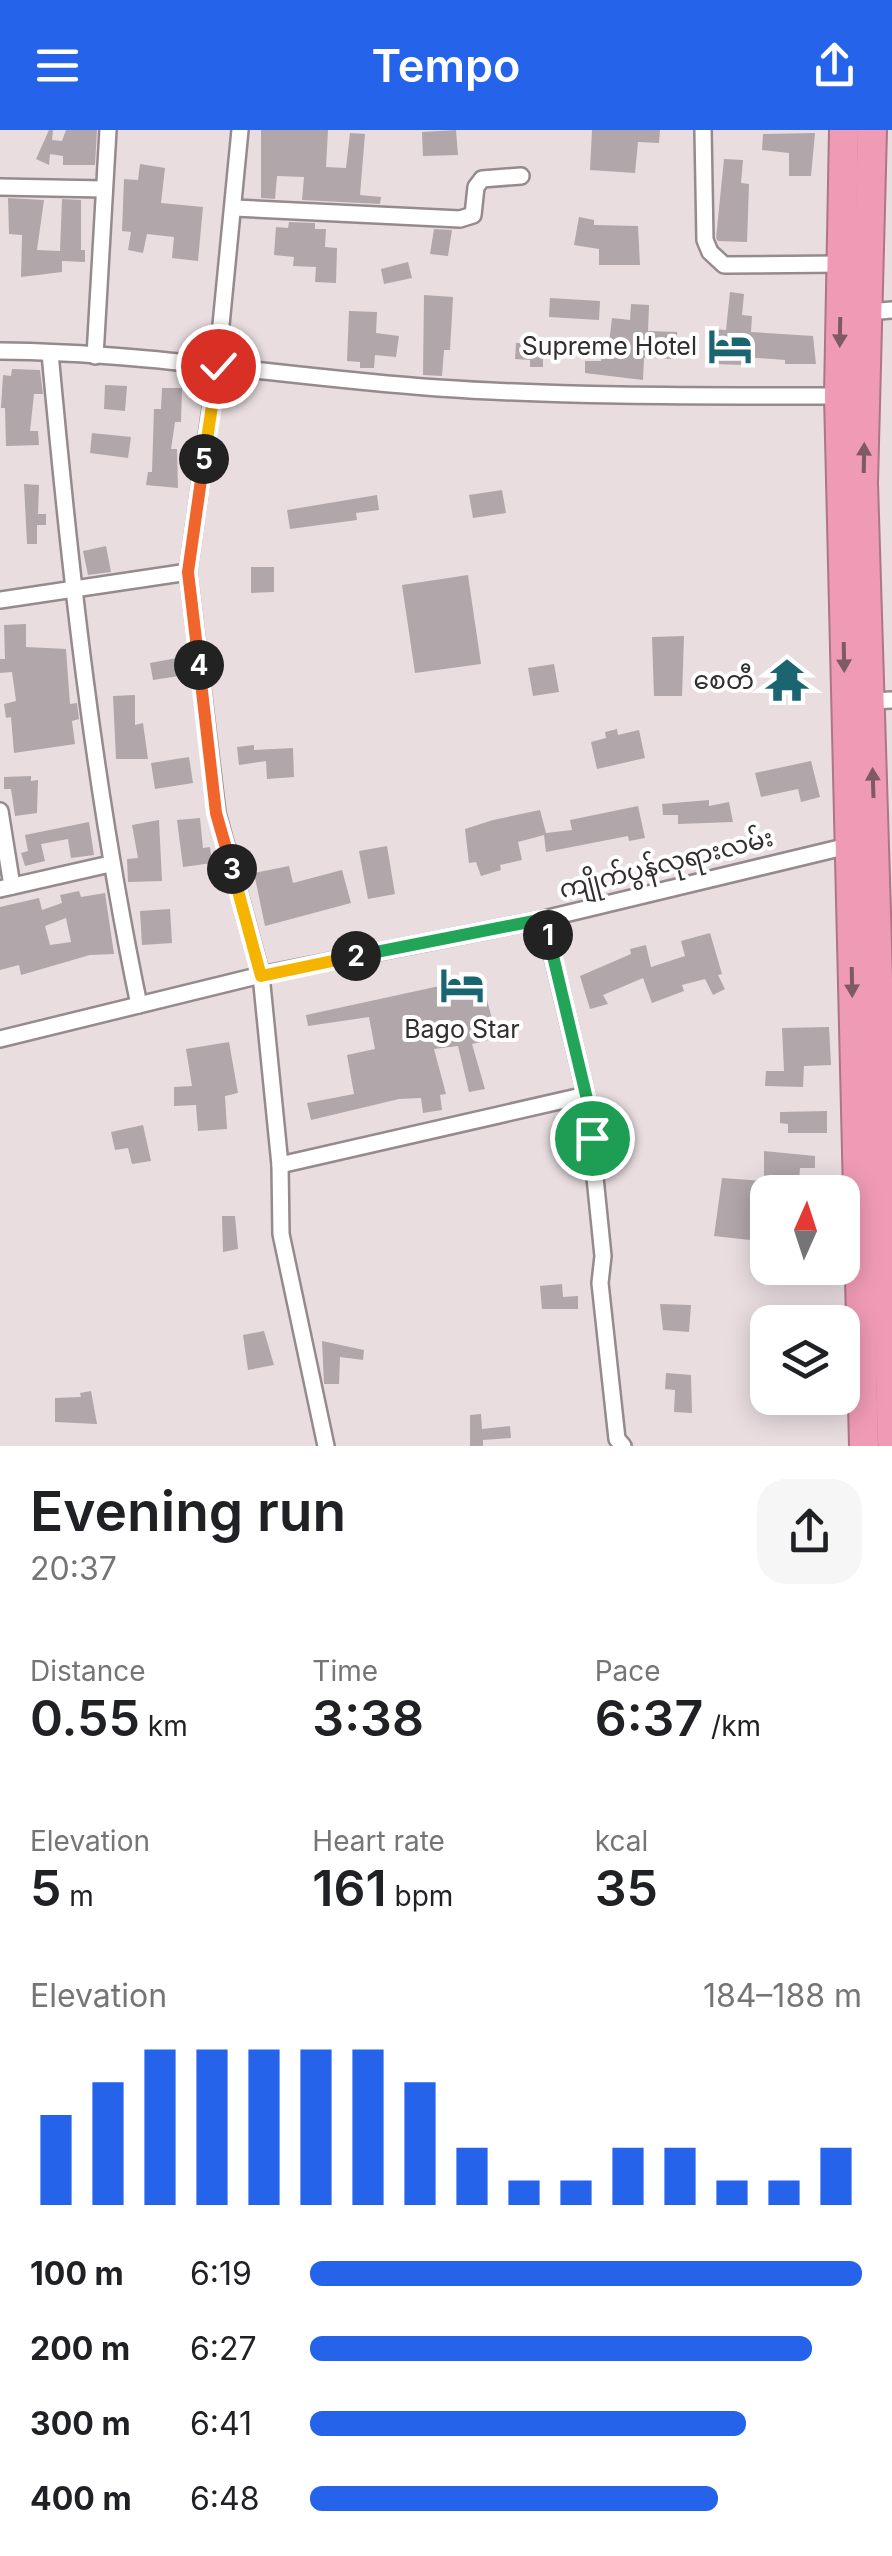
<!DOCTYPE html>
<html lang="en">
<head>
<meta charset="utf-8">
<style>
  :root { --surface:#fff; --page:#f6f6f6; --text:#202124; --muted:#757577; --accent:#2563eb }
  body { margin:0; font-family:Inter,"Noto Sans Myanmar",sans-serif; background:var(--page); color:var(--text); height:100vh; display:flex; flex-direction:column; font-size:38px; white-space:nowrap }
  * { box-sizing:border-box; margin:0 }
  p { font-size:32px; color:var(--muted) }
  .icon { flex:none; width:55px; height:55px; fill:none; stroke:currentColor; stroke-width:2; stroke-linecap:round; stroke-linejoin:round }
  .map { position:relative; height:1316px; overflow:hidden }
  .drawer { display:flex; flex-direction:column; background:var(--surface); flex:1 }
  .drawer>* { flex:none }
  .needle { width:65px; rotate:3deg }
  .controls { position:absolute; left:750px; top:1045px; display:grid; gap:20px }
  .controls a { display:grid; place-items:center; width:110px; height:110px; border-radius:20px; background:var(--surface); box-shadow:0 5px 25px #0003; font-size:50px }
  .pin { position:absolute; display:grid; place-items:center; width:85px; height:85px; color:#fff; margin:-42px; border:5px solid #fff; border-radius:50%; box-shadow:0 2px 10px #0007 }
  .km { position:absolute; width:50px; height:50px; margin:-25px; border-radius:50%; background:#222; color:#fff; font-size:28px; line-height:50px; text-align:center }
  .round { display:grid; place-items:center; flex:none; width:105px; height:105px; border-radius:30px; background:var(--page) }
  .headline { display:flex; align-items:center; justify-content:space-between; height:170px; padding:0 30px }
  h1 { font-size:55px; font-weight:600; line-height:75px }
  .metrics { display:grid; grid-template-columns:repeat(3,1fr); gap:15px; height:170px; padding:10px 30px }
  .metrics div { display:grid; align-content:center }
  .metrics b { font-size:50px; font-weight:600 }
  .metrics small { font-size:28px; font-weight:400 }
  .metrics p { font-size:28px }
  .chart { height:280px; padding:20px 30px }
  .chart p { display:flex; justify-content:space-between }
  .chart svg { width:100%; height:180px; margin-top:10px; stroke:var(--accent); stroke-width:6 }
  ul { padding:0 30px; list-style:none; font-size:32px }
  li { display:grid; grid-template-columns:160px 120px 1fr; align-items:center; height:75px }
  li i { height:25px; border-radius:12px; background:var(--accent) }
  header { display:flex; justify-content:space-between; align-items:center; height:130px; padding:0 30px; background:var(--accent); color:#fff; font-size:45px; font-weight:600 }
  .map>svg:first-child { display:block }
  .building { fill:#b1a6a9; fill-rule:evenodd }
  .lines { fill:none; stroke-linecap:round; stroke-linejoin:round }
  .street-casing { stroke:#958a8d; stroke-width:20 }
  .highway-casing { stroke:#ae7586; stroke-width:32 }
  .street { stroke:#fff; stroke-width:15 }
  .highway { stroke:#f09bb5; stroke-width:28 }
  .oneway { fill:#7e5a65 }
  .split-1-casing { stroke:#fff; stroke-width:20 }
  .split-2-casing { stroke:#fff; stroke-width:20 }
  .split-3-casing { stroke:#fff; stroke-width:20 }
  .split-4-casing { stroke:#fff; stroke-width:20 }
  .split-5-casing { stroke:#fff; stroke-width:20 }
  .split-6-casing { stroke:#fff; stroke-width:20 }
  .split-1 { stroke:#22a559; stroke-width:12 }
  .split-2 { stroke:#22a559; stroke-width:12 }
  .split-3 { stroke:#f5b400; stroke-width:12 }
  .split-4 { stroke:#f0652b; stroke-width:12 }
  .split-5 { stroke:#f0652b; stroke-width:12 }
  .split-6 { stroke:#f5b400; stroke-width:12 }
  .labels { text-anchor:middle; stroke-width:8; stroke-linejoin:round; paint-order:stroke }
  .poi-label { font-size:25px; fill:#322e2f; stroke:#fff; text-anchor:end }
  .street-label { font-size:25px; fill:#322e2f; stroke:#fff }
</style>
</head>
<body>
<header><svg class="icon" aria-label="menu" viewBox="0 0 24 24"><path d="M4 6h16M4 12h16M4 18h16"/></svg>Tempo<svg class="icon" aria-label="share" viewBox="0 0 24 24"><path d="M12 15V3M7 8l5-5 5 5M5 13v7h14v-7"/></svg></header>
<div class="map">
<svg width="892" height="1316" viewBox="0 0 892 1316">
  <rect width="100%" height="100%" fill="#e9dde0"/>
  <g class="building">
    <path d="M49,0H53L52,10L62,11L66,0H97L95,35H63V26L50,24L49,35L36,29Z"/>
    <path d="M261,0H328L326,37L346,38L350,3L365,4L360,65L381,67L380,74L302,70L304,47L277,46L275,69L261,68Z"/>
    <path d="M456,0L458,25L423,26L422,2Z"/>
    <path d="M592,0H660L659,13L638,12L635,43L590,40Z"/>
    <path d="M815,3L811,46H789V23L762,20L763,4Z"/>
    <path d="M724,29L743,30L741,53L749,54L747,112L718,111L716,108Z"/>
    <path d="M140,34L165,38L161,73L203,77L198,131L172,128L174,107L147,104L143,123L128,120L131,102L122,101L124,49L138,50Z"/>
    <path d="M8,68L44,70L37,120L60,121L62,69L81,70V120H85V132L62,131V142L21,147L22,105L9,104Z"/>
    <path d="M579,87L594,90V95L638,96L640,135H599V119L574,115Z"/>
    <path d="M289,92L315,93V99H326L325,117L337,118L336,153L315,152L316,137L293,136L294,127L274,125L276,97L288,98Z"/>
    <path d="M434,99L452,100L448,126L430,124Z"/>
    <path d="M408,132L412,148L384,154L381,139Z"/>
    <path d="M730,162L744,164L742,185L752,186L751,202L813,206L816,234H785V230L745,227V235L713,234L714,199L726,200Z"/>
    <path d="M424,165L453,167L450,220H444L442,246L423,245Z"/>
    <path d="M550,168L600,171L599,190L549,187Z"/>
    <path d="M631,174L649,175L648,201L677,202V229L644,228L643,250L585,243V231H601L602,213H609L612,188L630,190Z"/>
    <path d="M349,181L377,182L376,203L399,206L396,227L375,225L374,238H360V232L347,231Z"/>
    <path d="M516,213L560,214L559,226H543V237H530V230L515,229Z"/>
    <path d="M12,239L40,240L43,264H34L30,301H38L39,315L6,316L5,278H1L3,245L11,246Z"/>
    <path d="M105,255L127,256L125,281L104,279Z"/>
    <path d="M162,258H182L181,292H175L171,319H177L178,358L146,355L148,342H152L154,279H161Z"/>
    <path d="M92,303L131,307L128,328L90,323Z"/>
    <path d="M24,354L39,355L38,384H46V395H37V414H27Z"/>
    <path d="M502,360L506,383L473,388L469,365Z"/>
    <path d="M377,365L379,380L356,383L357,390L290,399L287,380Z"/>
    <path d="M106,416L111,442L88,445L83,421Z"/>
    <path d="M251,437H274V462L251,463Z"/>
    <path d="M468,445L481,534L415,543L402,455Z"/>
    <path d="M26,494V517L66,519L70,574L77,573L79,589L72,591L75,614L14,623L11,587L6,588L4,574L16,571L12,542L0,543V529H5L4,495Z"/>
    <path d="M684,506L682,566H654L652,507Z"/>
    <path d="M182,527L186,545L153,550L150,533Z"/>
    <path d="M554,534L559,562L533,566L528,538Z"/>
    <path d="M135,565V595L143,593L148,629H116L113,566Z"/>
    <path d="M617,599L618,605L639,600L645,628L597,639L591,612L606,608L605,602Z"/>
    <path d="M254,615V620L293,618L294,647L267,649L266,631L239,635L237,617Z"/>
    <path d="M189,627L193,653L155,659L151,633Z"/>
    <path d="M811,631L820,667L801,672L798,659L761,667L755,643Z"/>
    <path d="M31,646V651L38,650L37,683L15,686L11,659H4V647Z"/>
    <path d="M709,670V676L729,672L733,692L678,694V685H663L662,674Z"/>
    <path d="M638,676L645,708L629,711L628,706L546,722L544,705L518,712L522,730L500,735L501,740L481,746L476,732L469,733L465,699L493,690L540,680L546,703L572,700L570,690Z"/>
    <path d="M200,688L203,718L210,717L212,733L183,737L177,690Z"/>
    <path d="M159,690L162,751L128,752L127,729L138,728L132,695Z"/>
    <path d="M89,692L94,725L71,728L68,709L41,714L45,731L25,736L21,723L28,721L25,705Z"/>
    <path d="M387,716L395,764L368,769L359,721Z"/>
    <path d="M289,736L293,753L342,740L351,773L265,796L254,743Z"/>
    <path d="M79,761L81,767L105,763L114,824L90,825L21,845L19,835L0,840V777L39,768L42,780L62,773L60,765ZM66,788L71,812L50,815L45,796Z"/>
    <path d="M170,779L172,813L142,815L140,781Z"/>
    <path d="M710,803L722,844L718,845L725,859L713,865L705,849L682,855L684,861L652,873L643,848L603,865L608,874L590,879L580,846L631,824L630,819L646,815L651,837L685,826L681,811Z"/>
    <path d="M481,847L497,908L472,914L485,959L469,962L458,916L434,919L446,964L440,965L442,980L423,983L421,968L399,969L311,990L307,973L354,964L347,925L375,919L369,887L308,896L306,885Z"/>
    <path d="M829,897L831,935L804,936L803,957L765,956L766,941H784L782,898Z"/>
    <path d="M229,912L238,963L225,966L227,999L198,1001L196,975L174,976V957L192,956L186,919Z"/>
    <path d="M827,981V1003H788V994L780,993V982Z"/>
    <path d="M143,995L151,1031L132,1034L128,1018L115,1020L111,1002Z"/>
    <path d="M764,1021L815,1026V1038H800L798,1062H761L759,1089H768V1112L714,1106L722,1048L764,1051Z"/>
    <path d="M222,1086H235L238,1119L223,1122Z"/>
    <path d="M562,1154L563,1167L578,1166V1179H542L540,1156Z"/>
    <path d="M660,1174L691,1175L689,1202L663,1200Z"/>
    <path d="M264,1201L274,1235L248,1240L243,1205Z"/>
    <path d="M322,1211L364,1220L363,1230L340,1227L339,1254H324Z"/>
    <path d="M666,1243L691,1245L692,1283L674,1282L675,1260L665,1259Z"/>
    <path d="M91,1261L97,1294L55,1292V1268L81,1267L80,1263Z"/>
    <path d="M481,1284L482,1299L510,1296L511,1308L483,1310V1316H470V1285Z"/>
  </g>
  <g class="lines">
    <g class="street-casing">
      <g id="street">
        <path d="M240,0L217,236L188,442L217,683L261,845L280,1035L281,1104L326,1316"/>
        <path d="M703,0L705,110L710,122L724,135L841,134"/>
        <path d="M0,57L104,59"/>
        <path d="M235,78L460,89L473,85L476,57L482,49L521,46"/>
        <path d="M867,182L892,180"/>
        <path d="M0,221C146,222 292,248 438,258C571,267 705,266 839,266"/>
        <path d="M50,223C70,442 94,659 139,875"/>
        <path d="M95,226L108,0"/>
        <path d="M0,470L188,442"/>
        <path d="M870,571L892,570"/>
        <path d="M0,681L12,756"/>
        <path d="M0,759L110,734"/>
        <path d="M544,789L587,969L603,1126L600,1153L617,1309L623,1316"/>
        <path d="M0,909L261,845L544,789L852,715"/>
        <path d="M280,1035L586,965"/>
      </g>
    </g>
    <g class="highway-casing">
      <g id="highway">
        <path d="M844,0L839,266L864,1316"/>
        <path d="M872,0L863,353L892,1311"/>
      </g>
    </g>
    <use href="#street" class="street"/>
    <use href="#highway" class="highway"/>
  </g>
  <defs><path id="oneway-solid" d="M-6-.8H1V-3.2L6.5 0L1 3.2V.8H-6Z" transform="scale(2.5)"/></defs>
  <g class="oneway">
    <use href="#oneway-solid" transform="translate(840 202) rotate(91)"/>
    <use href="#oneway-solid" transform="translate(864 328) rotate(-89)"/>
    <use href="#oneway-solid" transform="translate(844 527) rotate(89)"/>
    <use href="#oneway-solid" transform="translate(873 653) rotate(-92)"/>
    <use href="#oneway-solid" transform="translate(852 852) rotate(89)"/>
  </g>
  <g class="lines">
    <g class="split-1-casing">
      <path id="split-1" d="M548,805L587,969L592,1008"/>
    </g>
    <g class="split-2-casing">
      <path id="split-2" d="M356,826L544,789L548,805"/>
    </g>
    <g class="split-3-casing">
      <path id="split-3" d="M232,739L261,846L356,826"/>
    </g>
    <g class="split-4-casing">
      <path id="split-4" d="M199,535L216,683L232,739"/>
    </g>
    <g class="split-5-casing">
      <path id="split-5" d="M199,535L188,442L204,329"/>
    </g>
    <g class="split-6-casing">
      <path id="split-6" d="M204,329L218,236"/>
    </g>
    <use href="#split-1" class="split-1"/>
    <use href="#split-2" class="split-2"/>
    <use href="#split-3" class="split-3"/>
    <use href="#split-4" class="split-4"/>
    <use href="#split-5" class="split-5"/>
    <use href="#split-6" class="split-6"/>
  </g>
  <defs>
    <g id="hotel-bare" transform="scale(3.45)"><path d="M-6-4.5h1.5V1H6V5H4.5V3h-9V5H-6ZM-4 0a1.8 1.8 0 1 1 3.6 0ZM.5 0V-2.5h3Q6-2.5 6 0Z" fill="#1a6570" stroke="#fff" stroke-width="2.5" paint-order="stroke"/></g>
    <g id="temple-bare" transform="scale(3.45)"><path d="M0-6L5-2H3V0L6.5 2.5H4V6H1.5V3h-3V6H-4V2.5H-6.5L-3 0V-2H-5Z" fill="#1a6570" stroke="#fff" stroke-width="2.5" paint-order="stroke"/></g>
  </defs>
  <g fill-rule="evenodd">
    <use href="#hotel-bare" x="730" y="216"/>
    <use href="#temple-bare" x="787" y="550"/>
    <use href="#hotel-bare" x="462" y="855"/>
  </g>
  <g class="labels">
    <g class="poi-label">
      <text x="697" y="225">Supreme Hotel</text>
      <text x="754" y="559">စေတီ</text>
      <text x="462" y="908" text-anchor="middle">Bago Star</text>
    </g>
    <g class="street-label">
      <text transform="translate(666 733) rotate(-14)" y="9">ကျိုက်ပွန်လုရားလမ်း</text>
    </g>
  </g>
</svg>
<div class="controls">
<a><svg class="needle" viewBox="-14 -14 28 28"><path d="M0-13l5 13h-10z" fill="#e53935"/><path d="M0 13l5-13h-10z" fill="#757577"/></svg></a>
<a><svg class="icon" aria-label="layers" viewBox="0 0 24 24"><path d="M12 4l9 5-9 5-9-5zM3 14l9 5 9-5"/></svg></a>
</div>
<div class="pin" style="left:592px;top:1008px;background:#1e9e55"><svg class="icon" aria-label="arrive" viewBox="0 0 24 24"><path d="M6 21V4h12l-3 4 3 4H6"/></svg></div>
<div class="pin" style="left:218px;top:236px;background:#d93025"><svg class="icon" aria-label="check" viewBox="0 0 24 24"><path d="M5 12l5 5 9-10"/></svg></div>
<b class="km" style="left:548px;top:805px">1</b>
<b class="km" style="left:356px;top:826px">2</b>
<b class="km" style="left:232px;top:739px">3</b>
<b class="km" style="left:199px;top:535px">4</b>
<b class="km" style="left:204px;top:329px">5</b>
</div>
<section class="drawer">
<div class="headline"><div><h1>Evening run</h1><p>20:37</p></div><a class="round"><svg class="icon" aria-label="share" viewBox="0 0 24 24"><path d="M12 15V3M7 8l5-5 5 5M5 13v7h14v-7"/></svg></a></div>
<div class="metrics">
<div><p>Distance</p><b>0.55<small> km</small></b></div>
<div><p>Time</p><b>3:38</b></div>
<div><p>Pace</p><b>6:37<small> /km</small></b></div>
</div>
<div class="metrics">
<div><p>Elevation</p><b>5<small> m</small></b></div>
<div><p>Heart rate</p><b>161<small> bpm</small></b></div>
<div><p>kcal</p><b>35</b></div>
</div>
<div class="chart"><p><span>Elevation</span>184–188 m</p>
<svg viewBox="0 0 160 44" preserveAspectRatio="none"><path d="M5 44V22M15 44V14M25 44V6M35 44V6M45 44V6M55 44V6M65 44V6M75 44V14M85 44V30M95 44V38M105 44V38M115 44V30M125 44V30M135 44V38M145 44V38M155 44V30"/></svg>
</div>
<ul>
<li><b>100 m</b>6:19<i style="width:100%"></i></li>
<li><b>200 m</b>6:27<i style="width:91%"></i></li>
<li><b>300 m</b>6:41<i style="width:79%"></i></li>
<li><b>400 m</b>6:48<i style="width:74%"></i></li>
</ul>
</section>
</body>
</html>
